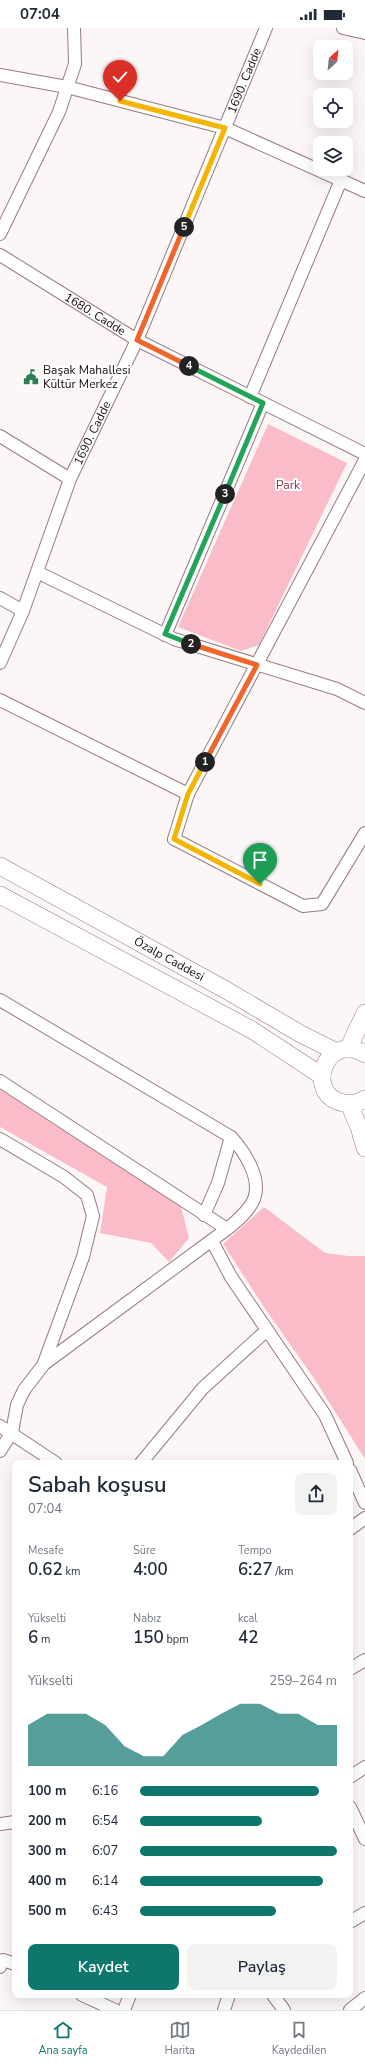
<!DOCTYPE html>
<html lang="tr">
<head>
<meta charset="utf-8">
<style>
  :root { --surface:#fff; --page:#f2f2f3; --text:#1f2937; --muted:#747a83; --line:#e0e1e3; --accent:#0f766e }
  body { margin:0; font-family:"Nunito Sans",sans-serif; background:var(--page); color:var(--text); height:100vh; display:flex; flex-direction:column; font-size:15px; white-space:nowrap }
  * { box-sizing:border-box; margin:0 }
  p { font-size:13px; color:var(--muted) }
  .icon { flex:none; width:22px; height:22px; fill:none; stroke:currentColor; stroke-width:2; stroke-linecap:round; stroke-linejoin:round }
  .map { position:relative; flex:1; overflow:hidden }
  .drawer { position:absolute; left:12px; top:1432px; width:341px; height:538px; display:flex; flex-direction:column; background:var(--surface); border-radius:8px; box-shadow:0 4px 16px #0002 }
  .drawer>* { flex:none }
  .needle { width:26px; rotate:27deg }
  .controls { position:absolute; left:313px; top:12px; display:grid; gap:8px }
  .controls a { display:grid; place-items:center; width:40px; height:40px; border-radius:8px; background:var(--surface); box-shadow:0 4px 16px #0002; font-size:20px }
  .pin { position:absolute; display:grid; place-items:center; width:34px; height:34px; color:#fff; margin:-41px -17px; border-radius:50% 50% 50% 0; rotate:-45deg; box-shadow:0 0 4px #0007 }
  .pin .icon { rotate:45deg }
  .km { position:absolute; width:20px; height:20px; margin:-10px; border-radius:50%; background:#222; color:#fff; font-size:11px; line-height:20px; text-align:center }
  .round { display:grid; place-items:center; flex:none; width:42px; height:42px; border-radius:8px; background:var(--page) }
  .overview { display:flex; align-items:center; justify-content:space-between; height:68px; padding:0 16px }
  h1 { font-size:22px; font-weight:600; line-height:30px }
  .figures { display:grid; grid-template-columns:repeat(3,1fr); gap:6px; height:68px; padding:4px 16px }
  .figures div { display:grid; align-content:center }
  .figures b { font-size:17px; font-weight:600 }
  .figures small { font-size:11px; font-weight:400 }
  .figures p { font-size:11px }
  .chart { height:112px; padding:8px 16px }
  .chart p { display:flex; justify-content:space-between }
  .chart svg { width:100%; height:72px; margin-top:4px; fill:var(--accent); opacity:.7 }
  .button { display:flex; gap:8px; margin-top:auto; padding:8px 16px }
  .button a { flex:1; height:46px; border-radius:8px; background:var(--accent); color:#fff; font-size:16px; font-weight:600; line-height:46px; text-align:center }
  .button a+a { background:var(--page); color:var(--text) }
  ul { padding:0 16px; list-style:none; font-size:13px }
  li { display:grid; grid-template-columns:64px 48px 1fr; align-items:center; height:30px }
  li i { height:10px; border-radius:5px; background:var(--accent) }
  .status { display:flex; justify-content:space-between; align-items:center; height:28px; padding:0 20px; background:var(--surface); direction:ltr }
  .status svg { height:11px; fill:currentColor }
  .tab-bar { display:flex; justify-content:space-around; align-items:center; height:56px; border-top:1px solid var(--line); background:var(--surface); font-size:11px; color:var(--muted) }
  .tab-bar a { display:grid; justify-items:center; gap:2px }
  .tab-bar .active { color:var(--accent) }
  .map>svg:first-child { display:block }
  .green { fill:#fbbcc9 }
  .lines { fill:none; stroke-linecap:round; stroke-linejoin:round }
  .minor-casing { stroke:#987a80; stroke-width:14 }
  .secondary-casing { stroke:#987a80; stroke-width:18 }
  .minor { stroke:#fff; stroke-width:12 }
  .secondary { stroke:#fff; stroke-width:17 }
  .split-1-casing { stroke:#fff; stroke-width:8 }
  .split-2-casing { stroke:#fff; stroke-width:8 }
  .split-3-casing { stroke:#fff; stroke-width:8 }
  .split-4-casing { stroke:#fff; stroke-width:8 }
  .split-5-casing { stroke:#fff; stroke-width:8 }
  .split-6-casing { stroke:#fff; stroke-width:8 }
  .split-1 { stroke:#f5b400; stroke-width:5 }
  .split-2 { stroke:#f0652b; stroke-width:5 }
  .split-3 { stroke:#22a559; stroke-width:5 }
  .split-4 { stroke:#22a559; stroke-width:5 }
  .split-5 { stroke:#f0652b; stroke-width:5 }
  .split-6 { stroke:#f5b400; stroke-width:5 }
  .labels { text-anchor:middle; stroke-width:4; stroke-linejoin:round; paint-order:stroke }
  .street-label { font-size:12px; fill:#170c0e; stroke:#fff }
  .poi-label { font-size:12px; fill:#170c0e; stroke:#fff; text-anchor:start }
  .park-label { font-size:12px; fill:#8d2e4b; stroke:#fff }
</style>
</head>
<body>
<div class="status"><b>07:04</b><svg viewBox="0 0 49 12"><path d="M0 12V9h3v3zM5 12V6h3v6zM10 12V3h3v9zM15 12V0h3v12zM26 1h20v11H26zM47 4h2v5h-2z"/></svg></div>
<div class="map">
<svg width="365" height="1982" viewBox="0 0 365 1982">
  <rect width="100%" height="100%" fill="#fdf6f7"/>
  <g class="green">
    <path d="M268,396L347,435L259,617L241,623L178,599Z"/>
    <path d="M0,1059L180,1175L189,1210L169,1234L151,1215L100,1205L107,1159L0,1099Z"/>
    <path d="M264,1179L325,1225L348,1228H365V1431L315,1352L264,1279L223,1216Z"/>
  </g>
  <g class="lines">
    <g class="minor-casing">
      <g id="minor">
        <path d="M343,0L365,5"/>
        <path d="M0,47L67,59L225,100L365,163"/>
        <path d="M0,206L59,84L75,36L74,0"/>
        <path id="s1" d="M0,227L137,312L365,426"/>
        <path d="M250,369L341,152"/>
        <path d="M0,408L70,451"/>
        <path d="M365,432L188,766L174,811L303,878L322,876L365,805"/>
        <path d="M37,544L174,611L337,661L365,675"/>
        <path d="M0,570L23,583"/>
        <path d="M165,607L263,375"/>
        <path id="s2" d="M0,635L23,583L70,451L137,312L266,0"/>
        <path d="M0,672L188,766"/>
        <path d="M0,972L231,1109C244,1123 262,1150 254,1171C249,1183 237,1193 227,1201L44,1336L24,1362L17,1377L12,1404L0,1423"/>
        <path d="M0,1053L227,1201"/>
        <path d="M0,1111L64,1149L87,1167L93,1188L83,1229L44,1335"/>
        <path d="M204,1187L218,1155L231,1109"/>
        <path d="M212,1213L231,1249L325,1387L347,1435"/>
        <path d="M0,1398L56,1435"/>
        <path d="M141,1435L203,1360L267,1302"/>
        <path d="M350,1442L365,1475"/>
        <path d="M350,1501L365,1490"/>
        <path d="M350,1641L365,1632"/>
        <path d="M350,1749L365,1739"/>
        <path d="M350,1779L365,1811"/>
        <path d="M0,1796L15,1794"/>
        <path d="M350,1894L365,1885"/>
        <path d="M0,1939L3,1932L15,1936"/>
        <path d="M82,1967L115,1982"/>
        <path d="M273,1967L284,1982"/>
        <path d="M124,1982L130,1967"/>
        <path d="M224,1982L229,1967"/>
        <path d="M350,1982L365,1970"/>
      </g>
    </g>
    <g class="secondary-casing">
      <g id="secondary">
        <path id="s3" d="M0,838L226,962L299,1005L337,1024"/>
        <path d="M0,867L252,1002L322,1048"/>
        <path d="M348,1021L365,985"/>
        <path d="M365,1026C325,1002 303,1068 344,1075C352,1076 359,1075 365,1071"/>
        <path d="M349,1076L359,1099L365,1120"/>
      </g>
    </g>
    <use href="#minor" class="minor"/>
    <use href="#secondary" class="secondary"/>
  </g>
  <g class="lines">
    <g class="split-1-casing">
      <path id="split-1" d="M205,734L188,766L174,811L260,856"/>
    </g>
    <g class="split-2-casing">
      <path id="split-2" d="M191,616L257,637L205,734"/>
    </g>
    <g class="split-3-casing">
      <path id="split-3" d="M191,616L165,606L225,466"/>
    </g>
    <g class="split-4-casing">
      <path id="split-4" d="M189,338L263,375L225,466"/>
    </g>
    <g class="split-5-casing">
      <path id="split-5" d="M184,199L137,312L189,338"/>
    </g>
    <g class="split-6-casing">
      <path id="split-6" d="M120,73L225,100L184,199"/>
    </g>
    <use href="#split-1" class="split-1"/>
    <use href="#split-2" class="split-2"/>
    <use href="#split-3" class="split-3"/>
    <use href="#split-4" class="split-4"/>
    <use href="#split-5" class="split-5"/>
    <use href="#split-6" class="split-6"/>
  </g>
  <defs>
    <g id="civic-bare" transform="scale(1.2)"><path d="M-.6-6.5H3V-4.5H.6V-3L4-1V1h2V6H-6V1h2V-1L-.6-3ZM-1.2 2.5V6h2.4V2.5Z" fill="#2c7f51" stroke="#fff" stroke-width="2.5" paint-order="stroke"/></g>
  </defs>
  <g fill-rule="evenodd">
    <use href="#civic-bare" x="31" y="349"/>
  </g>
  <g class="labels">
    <g class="street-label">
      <text dy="4" stroke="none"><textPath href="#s2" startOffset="632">1690. Cadde</textPath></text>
      <text dy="4" stroke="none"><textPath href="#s1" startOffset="112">1680. Cadde</textPath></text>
      <text dy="4" stroke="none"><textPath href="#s2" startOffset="248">1690. Cadde</textPath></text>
      <text dy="4" stroke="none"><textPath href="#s3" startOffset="193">Özalp Caddesi</textPath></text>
    </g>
    <g class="poi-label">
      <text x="43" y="346">Başak Mahallesi<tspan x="43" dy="14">Kültür Merkez</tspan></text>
    </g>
    <g class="park-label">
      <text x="288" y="461">Park</text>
    </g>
  </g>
</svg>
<div class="controls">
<a><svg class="needle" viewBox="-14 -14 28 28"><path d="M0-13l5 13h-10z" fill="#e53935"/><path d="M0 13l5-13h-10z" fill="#747a83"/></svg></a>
<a><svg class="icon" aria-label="locate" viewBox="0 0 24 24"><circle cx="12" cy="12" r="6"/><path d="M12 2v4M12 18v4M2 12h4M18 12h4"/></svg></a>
<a><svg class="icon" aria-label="layers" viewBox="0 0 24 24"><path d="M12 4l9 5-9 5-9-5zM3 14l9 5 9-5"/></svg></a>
</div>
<div class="pin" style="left:260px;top:856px;background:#1e9e55"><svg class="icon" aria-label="arrive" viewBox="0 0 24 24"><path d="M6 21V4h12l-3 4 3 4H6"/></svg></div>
<div class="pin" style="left:120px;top:73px;background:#d93025"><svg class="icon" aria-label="check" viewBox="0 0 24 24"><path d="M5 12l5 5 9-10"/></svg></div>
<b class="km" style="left:205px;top:734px">1</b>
<b class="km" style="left:191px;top:616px">2</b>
<b class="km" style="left:225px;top:466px">3</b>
<b class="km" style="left:189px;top:338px">4</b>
<b class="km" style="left:184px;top:199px">5</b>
<section class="drawer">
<div class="overview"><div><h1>Sabah koşusu</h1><p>07:04</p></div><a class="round"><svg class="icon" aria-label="share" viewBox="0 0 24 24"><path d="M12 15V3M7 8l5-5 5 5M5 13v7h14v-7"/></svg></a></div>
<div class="figures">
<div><p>Mesafe</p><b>0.62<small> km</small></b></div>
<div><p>Süre</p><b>4:00</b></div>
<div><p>Tempo</p><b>6:27<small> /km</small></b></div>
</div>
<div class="figures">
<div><p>Yükselti</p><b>6<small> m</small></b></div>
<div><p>Nabız</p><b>150<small> bpm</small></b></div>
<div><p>kcal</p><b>42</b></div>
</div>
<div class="chart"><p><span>Yükselti</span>259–264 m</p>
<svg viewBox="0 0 160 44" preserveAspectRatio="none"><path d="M0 44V19L10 12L20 12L30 12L40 19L50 32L60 38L70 38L80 25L90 19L100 12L110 6L120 6L130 12L140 12L150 19L160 19V44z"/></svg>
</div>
<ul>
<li><b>100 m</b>6:16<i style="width:91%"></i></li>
<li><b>200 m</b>6:54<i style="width:62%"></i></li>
<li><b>300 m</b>6:07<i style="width:100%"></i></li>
<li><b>400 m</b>6:14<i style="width:93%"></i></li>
<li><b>500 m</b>6:43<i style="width:69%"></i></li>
</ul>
<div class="button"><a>Kaydet</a><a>Paylaş</a></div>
</section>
</div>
<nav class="tab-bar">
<a class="active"><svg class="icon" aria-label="home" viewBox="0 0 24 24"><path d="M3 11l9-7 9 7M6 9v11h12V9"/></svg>Ana sayfa</a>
<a><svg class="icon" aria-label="map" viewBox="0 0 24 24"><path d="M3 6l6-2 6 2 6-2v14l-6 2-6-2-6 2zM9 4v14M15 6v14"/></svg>Harita</a>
<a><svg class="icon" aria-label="saved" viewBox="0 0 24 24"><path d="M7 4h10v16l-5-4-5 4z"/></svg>Kaydedilen</a>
</nav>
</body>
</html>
